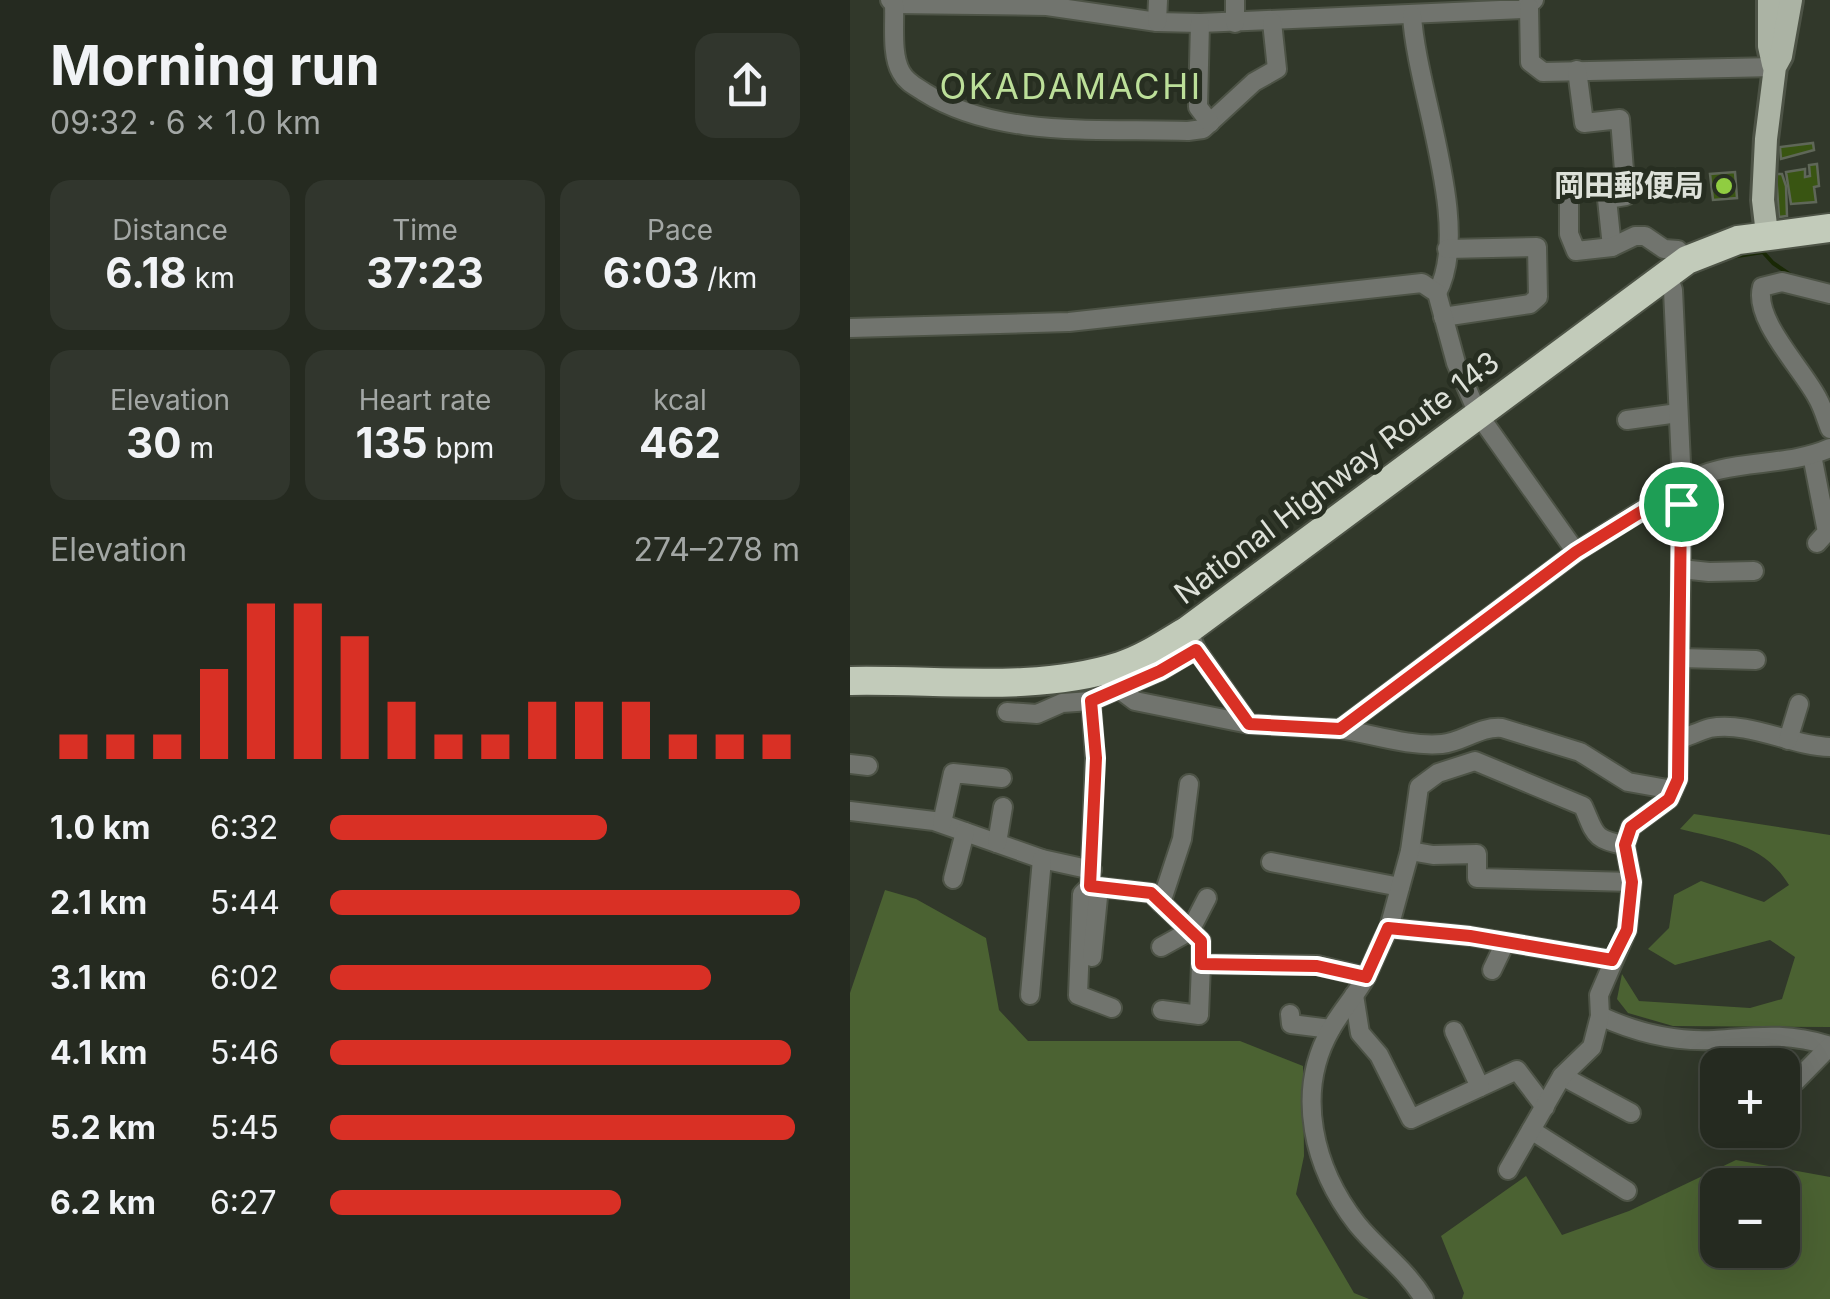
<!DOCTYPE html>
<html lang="en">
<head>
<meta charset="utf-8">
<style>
  :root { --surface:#252a20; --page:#31362d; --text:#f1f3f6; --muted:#a3a7a5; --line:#42463e; --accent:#d93025 }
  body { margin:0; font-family:Inter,"Noto Sans JP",sans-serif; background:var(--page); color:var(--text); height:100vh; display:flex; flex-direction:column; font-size:38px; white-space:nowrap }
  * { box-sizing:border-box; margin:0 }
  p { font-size:32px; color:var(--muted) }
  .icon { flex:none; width:55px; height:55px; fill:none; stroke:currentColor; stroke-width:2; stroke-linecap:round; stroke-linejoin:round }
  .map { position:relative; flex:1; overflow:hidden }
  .drawer { display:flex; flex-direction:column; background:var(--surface); width:850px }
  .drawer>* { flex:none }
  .controls { position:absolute; left:850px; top:1048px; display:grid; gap:20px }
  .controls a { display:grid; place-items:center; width:100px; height:100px; border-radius:20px; background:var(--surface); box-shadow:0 10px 40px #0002,0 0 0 2px var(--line); font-size:50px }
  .pin { position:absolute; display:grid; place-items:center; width:85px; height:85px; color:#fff; margin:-42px; border:5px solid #fff; border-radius:50%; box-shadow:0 2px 10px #0007 }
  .round { display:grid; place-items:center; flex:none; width:105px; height:105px; border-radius:20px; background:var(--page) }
  .overview { display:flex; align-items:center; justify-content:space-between; height:170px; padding:0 50px }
  h1 { font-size:55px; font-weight:700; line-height:75px }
  .figures { display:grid; grid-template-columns:repeat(3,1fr); gap:15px; height:170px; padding:10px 50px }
  .figures div { display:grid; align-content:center; border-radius:20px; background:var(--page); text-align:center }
  .figures b { font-size:42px; font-weight:700 }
  .figures small { font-size:28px; font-weight:400 }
  .figures p { font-size:28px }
  .chart { height:280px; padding:20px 50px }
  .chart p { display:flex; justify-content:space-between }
  .chart svg { width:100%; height:180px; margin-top:10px; stroke:var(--accent); stroke-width:6 }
  ul { padding:0 50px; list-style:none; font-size:32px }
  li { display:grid; grid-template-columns:160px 120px 1fr; align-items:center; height:75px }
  li i { height:25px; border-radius:12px; background:var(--accent) }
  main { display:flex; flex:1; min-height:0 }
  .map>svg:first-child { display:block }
  .green { fill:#4b6232; fill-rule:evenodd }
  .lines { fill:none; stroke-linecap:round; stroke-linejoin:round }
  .stream { stroke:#192805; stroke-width:4 }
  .building { fill:#395512; stroke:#5f6758; stroke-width:2.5 }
  .minor-casing { stroke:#4d5346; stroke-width:22 }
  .major-casing { stroke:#4d5346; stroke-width:28 }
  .highway-casing { stroke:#4d5346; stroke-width:32 }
  .minor { stroke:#71746e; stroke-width:18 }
  .major { stroke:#abb3a4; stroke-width:22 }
  .highway { stroke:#c2cbba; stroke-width:28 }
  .route-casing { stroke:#fff; stroke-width:20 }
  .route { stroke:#d93025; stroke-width:12 }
  .poi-dot { fill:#90cd41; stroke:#272e21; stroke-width:4 }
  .labels { text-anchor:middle; stroke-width:10; stroke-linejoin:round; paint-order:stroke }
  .poi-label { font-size:30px; font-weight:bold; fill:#dde1d9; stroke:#272e21; text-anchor:end }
  .street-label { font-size:30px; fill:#dde1d9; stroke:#272e21 }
  .quarter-label { font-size:35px; letter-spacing:2.5px; fill:#bcdf99; stroke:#272e21 }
</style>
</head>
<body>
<main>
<section class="drawer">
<div class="overview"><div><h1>Morning run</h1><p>09:32 · 6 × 1.0 km</p></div><a class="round"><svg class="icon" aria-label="share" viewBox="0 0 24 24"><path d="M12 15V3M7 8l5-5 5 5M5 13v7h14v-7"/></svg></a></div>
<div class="figures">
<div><p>Distance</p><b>6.18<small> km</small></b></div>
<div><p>Time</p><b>37:23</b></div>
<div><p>Pace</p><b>6:03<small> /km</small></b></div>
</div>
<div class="figures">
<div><p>Elevation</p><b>30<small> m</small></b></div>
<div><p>Heart rate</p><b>135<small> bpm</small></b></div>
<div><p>kcal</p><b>462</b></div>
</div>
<div class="chart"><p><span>Elevation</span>274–278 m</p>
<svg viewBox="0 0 160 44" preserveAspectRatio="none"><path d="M5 44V38M15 44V38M25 44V38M35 44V22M45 44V6M55 44V6M65 44V14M75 44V30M85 44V38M95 44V38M105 44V30M115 44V30M125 44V30M135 44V38M145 44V38M155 44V38"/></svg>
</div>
<ul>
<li><b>1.0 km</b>6:32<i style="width:59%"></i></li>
<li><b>2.1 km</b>5:44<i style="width:100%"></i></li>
<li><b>3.1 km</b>6:02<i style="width:81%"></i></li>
<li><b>4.1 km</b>5:46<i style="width:98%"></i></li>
<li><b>5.2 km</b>5:45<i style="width:99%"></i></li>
<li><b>6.2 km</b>6:27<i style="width:62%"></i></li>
</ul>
</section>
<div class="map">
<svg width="980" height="1299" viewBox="0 0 980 1299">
  <rect width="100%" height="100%" fill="#31382a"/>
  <g class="green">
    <path d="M844,814L980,835V1027L823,1026L778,1013L767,999L772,974L789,1001L900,1008L932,999L945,957L920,940L825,965L798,949L819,928L824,895L851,881L914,902L939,885C913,843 874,840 830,829Z"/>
    <path d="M35,890L66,899L136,938L149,1010L178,1041H390L453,1066L454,1156L446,1194L504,1293L519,1299H0V993Z"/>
    <path d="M886,1160L980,1177V1299H612L614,1293L591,1236L676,1176L712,1235L779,1211ZM932,1185V1250H868V1185Z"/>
  </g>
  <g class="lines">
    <path class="stream" d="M881,257L913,252L923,263L942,276"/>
  </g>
  <g class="building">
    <path d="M963,143L964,150L931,159L930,147Z"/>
    <path d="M967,164L969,186L964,187L966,202L941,204L936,172L955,169V177L960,176L959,165Z"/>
    <path d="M885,172L887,198L863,200L860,174Z"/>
    <path d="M926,174H932L936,186L937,216L929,217Z"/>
  </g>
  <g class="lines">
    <g class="minor-casing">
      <g id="minor">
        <path d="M40,0L44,4L197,6L307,22L350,23L673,9L684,0"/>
        <path d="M44,4C45,24 41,55 51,72C56,82 65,86 74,92C148,139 252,128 338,131L353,129L404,82L427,69L422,22"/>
        <path d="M679,7L680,62L693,72L925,67"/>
        <path d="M562,15C566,91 623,226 587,293"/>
        <path d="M307,22L308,0"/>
        <path d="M350,23L348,107L360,123"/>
        <path d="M385,23V0"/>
        <path d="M727,70L734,123L770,119L776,196L757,199L762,247"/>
        <path d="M719,197V234L726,251L762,247L785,236H795L814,249L828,250L837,260"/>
        <path d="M980,294L932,282L912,287C903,320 953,369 968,399C973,408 976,419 980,429"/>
        <path d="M593,317L680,304L688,297L687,247L597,249"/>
        <path d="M0,328L219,322L572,283L587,293L606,363L628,414L726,552"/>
        <path d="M777,420L828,413"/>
        <path d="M962,455L977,532L967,543"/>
        <path d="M832,485C875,457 933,469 980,448"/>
        <path d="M831,569L859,572L904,571"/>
        <path d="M338,630L346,649L399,724L490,729L726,552L794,509L831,504"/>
        <path d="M830,658L906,660"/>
        <path d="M269,689L285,701L399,724"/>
        <path d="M241,701L245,758L240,886L301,893L351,941V964L467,965L516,977"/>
        <path d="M157,712L187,714L212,703L241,701L310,671L346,649"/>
        <path d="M490,729C522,734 559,747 592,744C613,742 630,726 652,728L730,752L778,782L823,790"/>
        <path d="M830,739C839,736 850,731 860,728C900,721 941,746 980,747"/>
        <path d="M938,740L949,704"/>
        <path d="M0,764L18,766"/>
        <path d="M0,811L84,821L192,859L242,870"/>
        <path d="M92,823L103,773L152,778"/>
        <path d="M147,843L153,807"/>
        <path d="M560,851L583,855L627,854V878L782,882"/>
        <path d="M421,862L550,887"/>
        <path d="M103,879L115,832"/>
        <path d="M240,886L232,894L228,995L262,1008"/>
        <path d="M311,903L332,839L339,784"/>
        <path d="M539,928L560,851L569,787L588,773L625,761L733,806C745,832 742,840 775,845"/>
        <path d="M311,947L340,931L357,898"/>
        <path d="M242,957L249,887"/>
        <path d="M642,970L655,943"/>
        <path d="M180,995L192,859"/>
        <path d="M504,995L510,1033L529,1055L561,1119L667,1070L695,1107"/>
        <path d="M312,1010L349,1015L351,964"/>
        <path d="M440,1014L441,1024L481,1029"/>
        <path d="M750,1016C785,1032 825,1042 864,1040C907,1037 937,1032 980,1046"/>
        <path d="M604,1031L630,1087"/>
        <path d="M712,1076L781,1113"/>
        <path d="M932,1090L946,1081L980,1046"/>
        <path d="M681,1130L777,1191"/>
        <path d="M658,1170L712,1076L742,1047L750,1016L749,995L777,930L782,882L775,845L781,827L819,799L828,779L832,485L823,290L817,273"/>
        <path d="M574,1299C556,1269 529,1251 507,1224C464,1169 444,1093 481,1029C491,1011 506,995 516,977C524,961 530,944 539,928L620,936L762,960"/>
      </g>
    </g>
    <g class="major-casing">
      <g id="major">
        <path d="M919,0V46L923,64"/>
        <path d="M917,234L913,200L916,139L925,67L931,56L941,0"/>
      </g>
    </g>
    <g class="highway-casing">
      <path id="highway" d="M0,681C89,679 184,693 270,666C295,658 316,643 338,630L837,260L888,240L980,228"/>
    </g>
    <use href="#minor" class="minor"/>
    <use href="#major" class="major"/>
    <use href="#highway" class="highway"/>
  </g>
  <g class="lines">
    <g class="route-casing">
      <path id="route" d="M831,504L828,779L819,799L781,827L775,845L782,882L777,930L762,960L620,936L538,928L516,977L467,966L351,964V941L301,893L240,886L246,758L241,701L310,671L346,650L399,724L490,729L726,552L794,510Z"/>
    </g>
    <use href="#route" class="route"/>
  </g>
  <circle class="poi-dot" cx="874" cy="186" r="10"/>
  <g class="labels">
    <g class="poi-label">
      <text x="854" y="196">岡田郵便局</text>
    </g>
    <g class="street-label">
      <text transform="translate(487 478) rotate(-37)" y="10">National Highway Route 143</text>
    </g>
    <g class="quarter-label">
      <text x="221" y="99">OKADAMACHI</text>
    </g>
  </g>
</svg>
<div class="controls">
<a>+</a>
<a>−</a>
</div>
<div class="pin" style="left:831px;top:504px;background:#1e9e55"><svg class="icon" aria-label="arrive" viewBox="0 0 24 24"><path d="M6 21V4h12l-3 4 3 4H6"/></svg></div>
</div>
</main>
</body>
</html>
